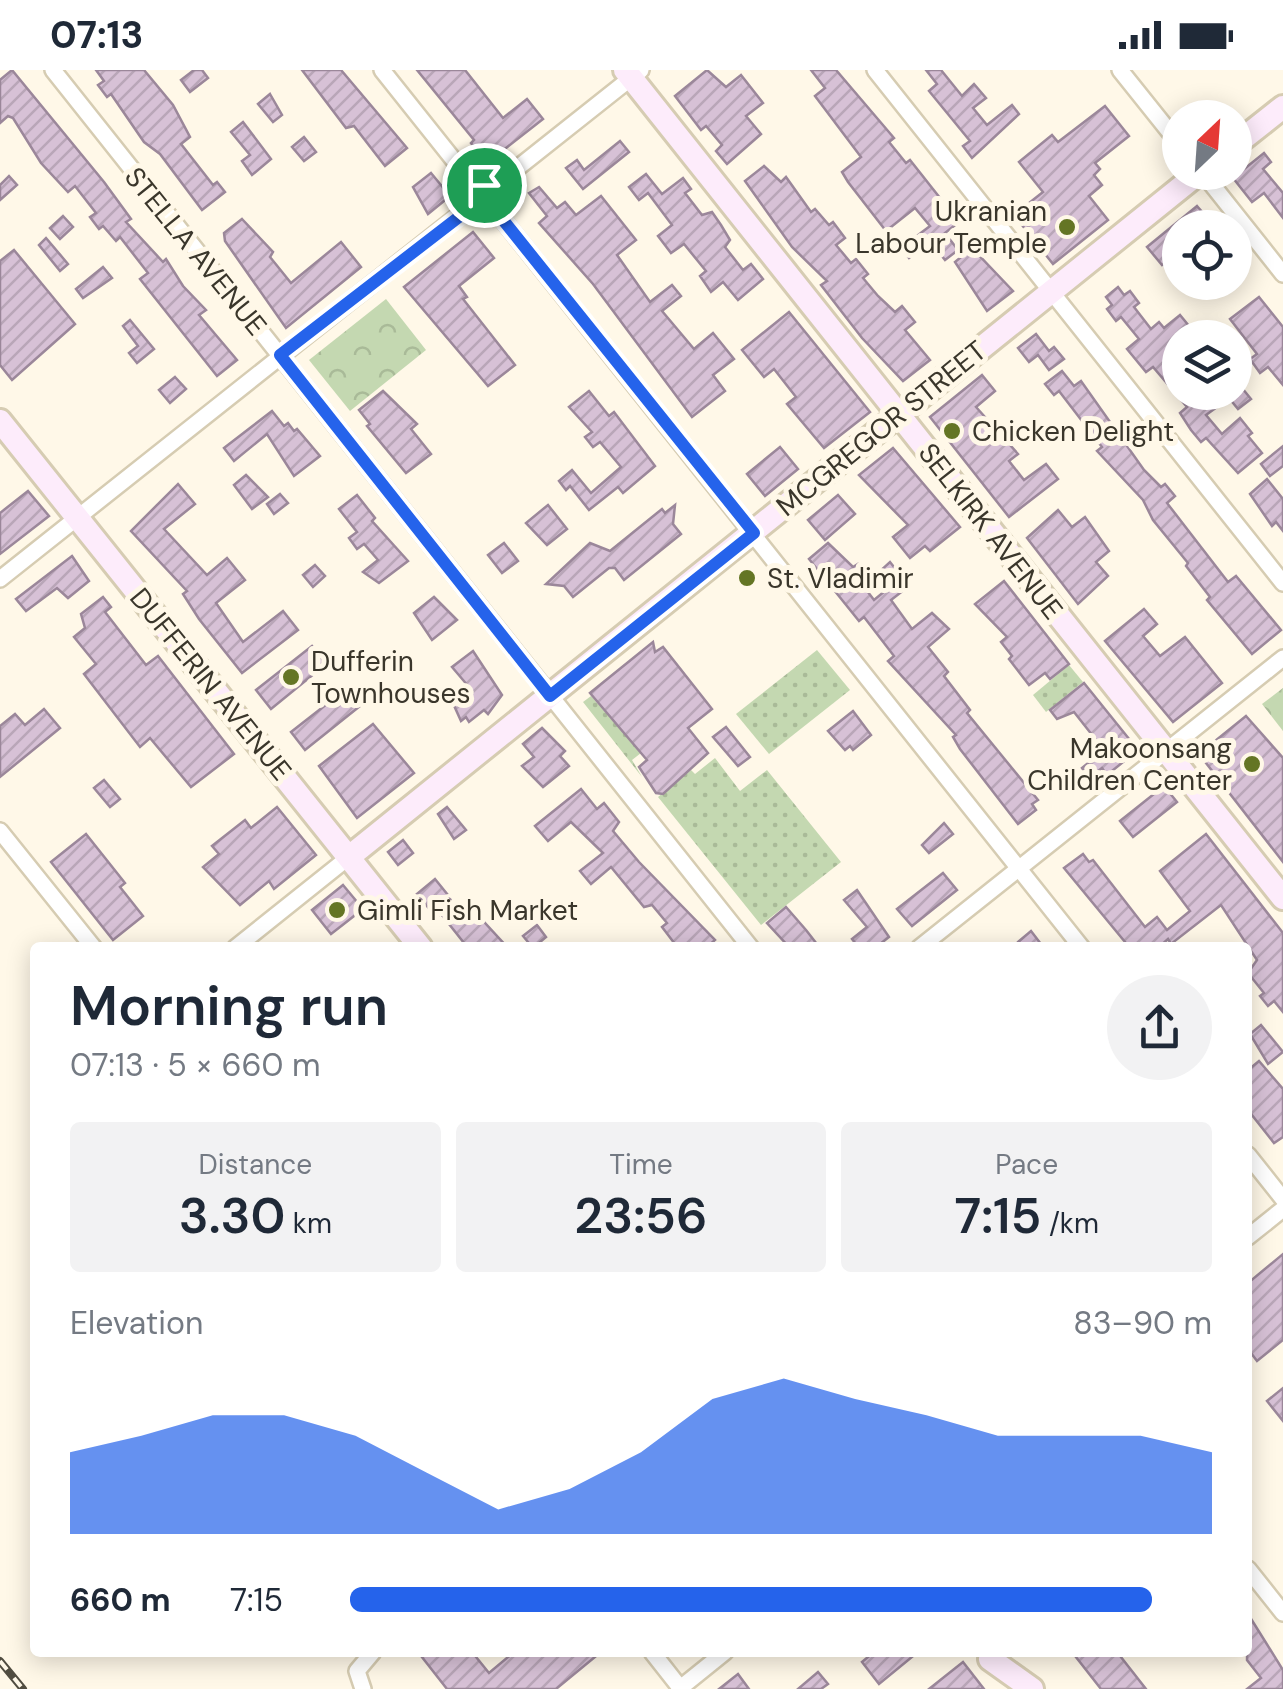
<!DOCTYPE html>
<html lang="en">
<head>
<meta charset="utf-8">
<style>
  :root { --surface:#fff; --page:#f2f2f3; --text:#1f2937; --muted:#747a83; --accent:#2563eb }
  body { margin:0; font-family:"DM Sans",sans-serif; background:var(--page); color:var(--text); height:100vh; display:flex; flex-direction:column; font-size:38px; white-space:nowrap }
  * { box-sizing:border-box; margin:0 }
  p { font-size:32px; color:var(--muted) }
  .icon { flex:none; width:55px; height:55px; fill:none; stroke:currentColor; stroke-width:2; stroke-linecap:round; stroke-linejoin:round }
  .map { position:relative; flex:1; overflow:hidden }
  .side { position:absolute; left:30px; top:872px; width:1222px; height:715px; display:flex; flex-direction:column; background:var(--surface); border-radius:10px; box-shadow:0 5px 25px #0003 }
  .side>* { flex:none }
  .needle { width:65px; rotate:25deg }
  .fabs { position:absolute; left:1162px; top:30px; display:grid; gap:20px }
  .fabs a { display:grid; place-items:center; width:90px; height:90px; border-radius:50%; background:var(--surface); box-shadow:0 5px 25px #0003; font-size:50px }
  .pin { position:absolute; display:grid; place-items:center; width:85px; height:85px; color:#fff; margin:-42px; border:5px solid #fff; border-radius:50%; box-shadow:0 2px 10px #0007 }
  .round { display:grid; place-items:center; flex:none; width:105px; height:105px; border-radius:52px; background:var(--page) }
  .headline { display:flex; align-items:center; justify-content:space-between; height:170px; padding:0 40px }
  h1 { font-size:55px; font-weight:600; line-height:75px }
  .stats { display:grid; grid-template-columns:repeat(3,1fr); gap:15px; height:170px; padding:10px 40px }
  .stats div { display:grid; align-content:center; border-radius:10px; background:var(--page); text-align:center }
  .stats b { font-size:50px; font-weight:600 }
  .stats small { font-size:28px; font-weight:400 }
  .stats p { font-size:28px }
  .chart { height:280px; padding:20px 40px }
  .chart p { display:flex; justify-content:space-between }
  .chart svg { width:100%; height:180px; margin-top:10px; fill:var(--accent); opacity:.7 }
  ul { padding:0 40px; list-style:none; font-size:32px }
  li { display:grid; grid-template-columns:160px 120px 1fr; align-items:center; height:75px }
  li i { height:25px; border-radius:12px; background:var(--accent) }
  .status { display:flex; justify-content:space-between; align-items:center; height:70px; padding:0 50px; background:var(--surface); direction:ltr }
  .status svg { height:28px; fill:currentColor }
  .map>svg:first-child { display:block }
  .grass { fill:url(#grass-dots) }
  .park { fill:url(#park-crowns) }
  .building { fill:url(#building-hatch); stroke:#9b879a; stroke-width:2.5 }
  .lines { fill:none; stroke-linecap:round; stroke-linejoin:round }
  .street-casing { stroke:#d6ccb2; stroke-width:20 }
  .secondary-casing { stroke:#d6ccb2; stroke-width:28 }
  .street { stroke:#fff; stroke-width:15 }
  .secondary { stroke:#fdecfb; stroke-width:22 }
  .rail-casing { stroke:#514d41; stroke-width:8 }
  .rail { stroke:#fff8e8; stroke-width:4; stroke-dasharray:11; stroke-linecap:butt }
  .route-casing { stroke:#fff; stroke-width:20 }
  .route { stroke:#2563eb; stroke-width:12 }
  .poi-dot { fill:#647524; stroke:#fff8e8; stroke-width:4 }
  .labels { text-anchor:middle; stroke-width:10; stroke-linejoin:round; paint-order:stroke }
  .poi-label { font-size:28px; fill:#3a362b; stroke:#fff8e8; text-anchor:start }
  .street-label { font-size:28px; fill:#3a362b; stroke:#fff8e8 }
</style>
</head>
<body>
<div class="status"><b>07:13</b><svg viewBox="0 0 49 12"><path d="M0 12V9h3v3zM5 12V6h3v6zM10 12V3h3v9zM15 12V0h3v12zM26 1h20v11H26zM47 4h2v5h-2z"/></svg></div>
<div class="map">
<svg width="1283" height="1619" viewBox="0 0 1283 1619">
  <defs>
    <pattern id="grass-dots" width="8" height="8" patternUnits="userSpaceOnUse" patternTransform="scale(2.5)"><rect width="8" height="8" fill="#c4d8b1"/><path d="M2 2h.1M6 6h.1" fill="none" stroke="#a9ba98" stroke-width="1.8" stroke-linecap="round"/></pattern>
    <pattern id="park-crowns" width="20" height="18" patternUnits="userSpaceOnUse" patternTransform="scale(2.5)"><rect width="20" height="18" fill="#c4d8b1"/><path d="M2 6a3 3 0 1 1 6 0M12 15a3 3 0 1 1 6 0" fill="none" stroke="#a9ba98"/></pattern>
    <pattern id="building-hatch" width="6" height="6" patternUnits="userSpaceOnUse" patternTransform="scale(2.5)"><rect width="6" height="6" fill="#d7c1d6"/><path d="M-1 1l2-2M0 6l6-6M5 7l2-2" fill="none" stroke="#b9a6b8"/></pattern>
  </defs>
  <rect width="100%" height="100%" fill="#fff8e8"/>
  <g class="grass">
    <path d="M817,580L850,620L769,684L736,644Z"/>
    <path d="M1069,595L1083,612L1046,642L1033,625Z"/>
    <path d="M591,626L641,683L632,690L642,707L583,632Z"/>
    <path d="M715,688L740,721L767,700L841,792L761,855L658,727L691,700L695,704Z"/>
  </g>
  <g class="park">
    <path d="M386,229L426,280L350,341L309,290Z"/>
    <path d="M1283,618V661L1262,634Z"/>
  </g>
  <g class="building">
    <path d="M12,0L104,112L131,149L126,152L163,192L166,189L183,216L206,240L199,245L237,290L217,306L140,209L148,203L120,167L116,171L103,156L99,159L90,147L96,143L75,116L68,122L41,93L13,48L8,46L0,53V10Z"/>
    <path d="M96,0H144L173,35L190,67L181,74L213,115L217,112L225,122L202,140L160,84L144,72L111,24L107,27L98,15L104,11Z"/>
    <path d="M194,0H202L208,8L190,22L181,10Z"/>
    <path d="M302,0H341L407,78L385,96L354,56L346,58Z"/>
    <path d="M417,0H465L503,48L527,29L543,49L487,93L471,73L474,70Z"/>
    <path d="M707,0L726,17L741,5L763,33L746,46L761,64L727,94L716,81L722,75L706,56L701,60L675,26Z"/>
    <path d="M811,0H836L894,68L889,72L906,93L910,90L959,152L945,163L958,180L945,190L930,171L909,188L901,178L930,156L915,138L886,161L848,112L842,102L861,87L815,26L825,18Z"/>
    <path d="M926,0H941L962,26L974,14L986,28L973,38L987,55L1012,35L1019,44L972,88L963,76L970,71L929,21L937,14Z"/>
    <path d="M270,24L282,45L273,52L258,34Z"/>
    <path d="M1105,36L1129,66L1095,93L1100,99L1094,105L1102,115L1089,126L1108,150L1053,194L1014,145L1043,122L1019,92L1052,65L1058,72Z"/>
    <path d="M243,52L271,89L252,105L242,91L250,85L231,62Z"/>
    <path d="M304,67L316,82L304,91L292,77Z"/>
    <path d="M620,71L629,82L583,119L566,98L577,90L584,100Z"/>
    <path d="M1264,83L1271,92L1263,99L1283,123V148L1264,123L1252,132L1233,108Z"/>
    <path d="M764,96L781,112L786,107L811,142L815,139L829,155L833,152L845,168L836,175L851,193L856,189L868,204L863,208L878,226L895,242L902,236L915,252L905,260L930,290L903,311L862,268L821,215L827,211L792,177L745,111Z"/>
    <path d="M431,103L450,126L428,144L413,117Z"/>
    <path d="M646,104L662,124L683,108L691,119L685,123L702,145L712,142L721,155L730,170L725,177L743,200L751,194L763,209L738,230L723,212L711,222L700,206L706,201L684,174L671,183L658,166L672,155L648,123L639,130L629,117Z"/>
    <path d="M9,106L17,115L0,130V115Z"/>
    <path d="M539,117L557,138L565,132L576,145L601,126L636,170L617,185L650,232L672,215L681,226L662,241L694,279L713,263L734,289L713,305L725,321L692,347L593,214L539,153L547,146L529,123Z"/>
    <path d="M1197,136L1216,158H1180V181L1162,195L1147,177Z"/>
    <path d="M63,146L73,157L60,169L50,158Z"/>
    <path d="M242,149L273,182L270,187L291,213L341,172L361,197L286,258L225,171L224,163Z"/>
    <path d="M473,162L494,188L459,216L467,227L463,229L515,295L488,316L404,217Z"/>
    <path d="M46,168L68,194L60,201L39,175Z"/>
    <path d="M972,178L1013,221L987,241L955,192Z"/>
    <path d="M14,180L75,254L12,310L0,295V191Z"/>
    <path d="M103,197L112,208L83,228L76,219Z"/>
    <path d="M1118,217L1124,225L1130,221L1139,233L1134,237L1151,259L1159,252L1164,258L1180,245L1194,262L1180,268V322H1205L1217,337L1206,345L1222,364L1240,348L1252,363L1248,366L1262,383L1238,403L1206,368L1201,372L1191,360L1180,343L1187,337L1153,297L1146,302L1127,279L1139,269L1121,247L1116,251L1107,239L1112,235L1106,227Z"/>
    <path d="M1259,227L1283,257V315L1268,297L1260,303L1250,289L1257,284L1230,249Z"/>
    <path d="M789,242L870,342L824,378L787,334L796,327L774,299L764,307L742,280Z"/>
    <path d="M130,250L154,279L137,293L129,283L138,276L123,256Z"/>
    <path d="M1036,264L1049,281L1054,277L1064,289L1049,300L1038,285L1029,292L1018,278Z"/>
    <path d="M1062,301L1074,316L1081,311L1144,400L1161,417L1165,414L1175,426L1167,433L1228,512L1236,506L1281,560L1252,584L1207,530L1210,527L1186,496L1188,493L1153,450L1143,430L1097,381L1102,377L1059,321L1054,325L1045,314Z"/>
    <path d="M982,305L995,321L976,337L1018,384L1009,391L1024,410L1046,394L1058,409L1009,447L930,347Z"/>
    <path d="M175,307L186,319L170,333L159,320Z"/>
    <path d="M1242,318L1251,329L1238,339L1229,328Z"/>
    <path d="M383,321L417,354L411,359L431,384L406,403L367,356L370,354L359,340Z"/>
    <path d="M589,321L609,346L614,342L655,396L623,423L618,417L589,440L570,416L566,420L559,411L572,400L591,423L621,397L600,372L593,377L585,367L592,362L569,337Z"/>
    <path d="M272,341L284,356L288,353L294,361L297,359L320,386L294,406L267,364L234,391L224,378Z"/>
    <path d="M1283,376V396L1270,406L1261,394Z"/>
    <path d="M780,377L798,399L765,426L747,404Z"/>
    <path d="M893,378L960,457L930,481L925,476L910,488L893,467L908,455L859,405Z"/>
    <path d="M246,405L268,427L252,439L234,415Z"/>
    <path d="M1267,409L1283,429V461L1276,452L1272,456L1250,424Z"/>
    <path d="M178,414L195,434L164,459L207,505L227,488L245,510L216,533L243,572L283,541L298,560L242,603L199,549L183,524L187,521L131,461Z"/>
    <path d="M28,421L49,446L0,484V443Z"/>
    <path d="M280,424L288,433L274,444L267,434Z"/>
    <path d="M357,425L375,448L372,451L408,491L379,513L363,502L378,490L364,474L357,479L349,468L357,462L339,439Z"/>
    <path d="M838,425L855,444L825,470L808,450Z"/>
    <path d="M548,435L567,459L547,475L526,453Z"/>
    <path d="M675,435L673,454L681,464L624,510L615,498H609L573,527L564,516L546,514L590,473L610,481L662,439L665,443Z"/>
    <path d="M1058,440L1072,457L1085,447L1109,481L1096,492L1108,506L1078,534L1027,468Z"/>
    <path d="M504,473L518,491L502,503L488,485Z"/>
    <path d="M828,473L853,497L858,494L865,503L858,509L874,530L891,516L879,502L890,492L909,516L891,530L912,559L932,543L949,559L928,577L948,602L944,606L970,640L967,643L1038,730L1032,734L1036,740L1018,754L960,679L953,667L956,665L888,591L894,586L864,547L859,551L809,489Z"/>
    <path d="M72,486L89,511L68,528L57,518L26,541L16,529Z"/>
    <path d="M315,495L325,506L313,517L303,505Z"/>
    <path d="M1004,511L1069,594L1050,609L1045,603L1029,615L1009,589L1012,586L1001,572L1007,567L975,534Z"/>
    <path d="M103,527L111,537L105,542L146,595L158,586L234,684L191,717L150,668L140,677L84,604L96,594L74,567L85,558L81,544Z"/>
    <path d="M434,527L457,550L432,570L414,543Z"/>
    <path d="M1144,539L1157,554L1143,566L1160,586L1185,567L1222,613L1173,652L1105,571Z"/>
    <path d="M653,572L655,582L663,577L712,639L688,658L708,683L663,724L656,723L639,697L647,690L590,623Z"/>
    <path d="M312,576L326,594L271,639L256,620Z"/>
    <path d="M473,581L502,625L488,644L484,640L469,652L466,647L461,651L452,631L469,617L452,597Z"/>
    <path d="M1084,613L1138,680L1107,705L1102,698L1089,708L1082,698L1104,680L1074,642L1057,649L1050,640Z"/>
    <path d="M346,619L360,636L305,680L291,662Z"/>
    <path d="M44,639L60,658L0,707V656L15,644L25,655Z"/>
    <path d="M853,641L871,665L853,680L850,676L845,680L828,661Z"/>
    <path d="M1246,646L1283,688V792L1199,684Z"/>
    <path d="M373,654L414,703L357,748L319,696Z"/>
    <path d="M726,657L750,687L738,696L713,667Z"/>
    <path d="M542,658L565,681L560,686L569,696L543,717L522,696L534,687L523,674Z"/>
    <path d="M104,710L120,729L110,737L94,718Z"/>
    <path d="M1164,716L1177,732L1133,767L1120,751Z"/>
    <path d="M581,719L597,739L604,733L619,752L613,761L639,792L715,870L706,878H678L662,857L667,853L652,835L644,837L611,797L591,814L580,801L603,783L571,752L548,771L535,756Z"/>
    <path d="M277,737L316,785L274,819L269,811L240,835L203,797L219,784L212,776L245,750L251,758Z"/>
    <path d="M447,737L466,760L454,769L438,744Z"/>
    <path d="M944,753L953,764L929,783L922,775Z"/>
    <path d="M86,764L125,813L120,817L143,846L113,870L51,792Z"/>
    <path d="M1206,764L1283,863V942L1274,931L1268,936L1260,926L1264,923L1248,903L1257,890L1221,835L1171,874L1168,869L1158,878H1130L1064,798L1083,784L1089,792L1093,790L1145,857L1157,847L1167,860L1190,841L1160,801Z"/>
    <path d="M403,770L413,783L398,795L388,782Z"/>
    <path d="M943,803L957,820L912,856L897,839Z"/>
    <path d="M435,809L465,846L473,840L508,878H468L441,844L436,847L417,824Z"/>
    <path d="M343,815L363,839L331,864L312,840Z"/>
    <path d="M857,820L889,867L875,878H859L852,869L867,857L844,830Z"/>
    <path d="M786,837L806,860L820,878H790L767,853Z"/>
    <path d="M537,855L546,867L533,878L523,866Z"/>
    <path d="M1031,861L1044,878H1011Z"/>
    <path d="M1261,955L1283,982L1268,994L1250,964Z"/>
    <path d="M1259,991L1283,1019V1067L1274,1073L1248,1040V1000Z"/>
    <path d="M1283,1184V1270L1257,1291L1248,1279V1213Z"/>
    <path d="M1283,1318V1351L1267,1331Z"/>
    <path d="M1248,1544L1283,1600V1619H1247L1261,1608L1247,1590Z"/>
    <path d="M418,1582H472L489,1603L514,1582H601L556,1619H447Z"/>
    <path d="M874,1582H918L879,1614L862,1592Z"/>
    <path d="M1072,1582H1117L1146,1619H1101Z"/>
    <path d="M963,1592L984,1619H929Z"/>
    <path d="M818,1602L828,1614L821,1619H798Z"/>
    <path d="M738,1604L749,1619H719Z"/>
  </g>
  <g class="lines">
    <g class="street-casing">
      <g id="street">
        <path d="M53,0L751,878"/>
        <path d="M382,0L476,118"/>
        <path d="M875,0L1283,513"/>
        <path d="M1120,0L1180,75"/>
        <path d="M1202,102L1283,204"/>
        <path d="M491,119L641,0"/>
        <path d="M491,135L1082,878"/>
        <path d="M0,509L474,133"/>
        <path d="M0,761L94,878"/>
        <path d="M235,878L349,787"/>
        <path d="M919,878L1283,588"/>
        <path d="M1248,1085L1283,1129"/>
        <path d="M1248,1167L1283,1139"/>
        <path d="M1248,1499L1283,1543"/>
        <path d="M652,1582L681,1619"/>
        <path d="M363,1619L357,1601L373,1582"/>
        <path d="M679,1619L725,1582"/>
      </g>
    </g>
    <g class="secondary-casing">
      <g id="secondary">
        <path d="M625,0L1283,828"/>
        <path d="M1235,75L1283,37"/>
        <path d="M0,351L421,878"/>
        <path d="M349,787L1200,102"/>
        <path d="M990,1589L1032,1619"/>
      </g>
    </g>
    <use href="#street" class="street"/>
    <use href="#secondary" class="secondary"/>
    <g class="rail-casing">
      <path id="rail" d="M0,1591L23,1619"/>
    </g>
    <use href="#rail" class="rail"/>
  </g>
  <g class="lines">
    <g class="route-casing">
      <path id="route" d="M484,115L494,122L491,135L754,463L550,626L280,285L468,140L474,134V119Z"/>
    </g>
    <use href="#route" class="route"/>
  </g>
  <g class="poi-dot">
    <circle cx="1067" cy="157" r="10"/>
    <circle cx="952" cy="361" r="10"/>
    <circle cx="747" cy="508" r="10"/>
    <circle cx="291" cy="607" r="10"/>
    <circle cx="1252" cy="694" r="10"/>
    <circle cx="337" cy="840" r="10"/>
  </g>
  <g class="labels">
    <g class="poi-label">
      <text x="1047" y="151" text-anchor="end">Ukranian<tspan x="1047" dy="32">Labour Temple</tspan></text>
      <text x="972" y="371">Chicken Delight</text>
      <text x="767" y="518">St. Vladimir</text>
      <text x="311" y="601">Dufferin<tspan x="311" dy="32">Townhouses</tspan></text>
      <text x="1232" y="688" text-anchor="end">Makoonsang<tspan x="1232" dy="32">Children Center</tspan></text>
      <text x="357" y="850">Gimli Fish Market</text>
    </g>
    <g class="street-label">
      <text transform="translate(196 181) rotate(51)" y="10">STELLA AVENUE</text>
      <text transform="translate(881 358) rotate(-39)" y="10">MCGREGOR STREET</text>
      <text transform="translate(991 461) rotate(52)" y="10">SELKIRK AVENUE</text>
      <text transform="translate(211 614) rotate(51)" y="10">DUFFERIN AVENUE</text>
    </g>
  </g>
</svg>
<div class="fabs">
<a><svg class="needle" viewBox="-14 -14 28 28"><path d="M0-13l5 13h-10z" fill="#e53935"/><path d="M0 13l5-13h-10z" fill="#747a83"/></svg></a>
<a><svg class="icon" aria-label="locate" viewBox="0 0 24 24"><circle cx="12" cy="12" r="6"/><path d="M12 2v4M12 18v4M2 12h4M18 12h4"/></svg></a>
<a><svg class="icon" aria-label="layers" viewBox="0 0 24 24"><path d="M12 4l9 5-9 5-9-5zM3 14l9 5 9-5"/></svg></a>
</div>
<div class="pin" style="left:484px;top:115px;background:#1e9e55"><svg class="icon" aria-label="arrive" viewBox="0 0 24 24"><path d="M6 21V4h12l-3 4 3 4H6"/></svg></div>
<section class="side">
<div class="headline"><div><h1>Morning run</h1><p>07:13 · 5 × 660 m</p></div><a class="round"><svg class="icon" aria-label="share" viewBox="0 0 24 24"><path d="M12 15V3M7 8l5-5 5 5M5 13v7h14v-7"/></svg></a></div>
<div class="stats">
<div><p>Distance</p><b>3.30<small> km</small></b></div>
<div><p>Time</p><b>23:56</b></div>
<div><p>Pace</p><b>7:15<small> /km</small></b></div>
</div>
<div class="chart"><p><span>Elevation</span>83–90 m</p>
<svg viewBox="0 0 160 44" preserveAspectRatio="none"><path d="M0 44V24L10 20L20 15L30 15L40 20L50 29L60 38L70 33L80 24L90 11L100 6L110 11L120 15L130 20L140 20L150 20L160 24V44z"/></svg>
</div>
<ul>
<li><b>660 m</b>7:15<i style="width:93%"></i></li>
</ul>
</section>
</div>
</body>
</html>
